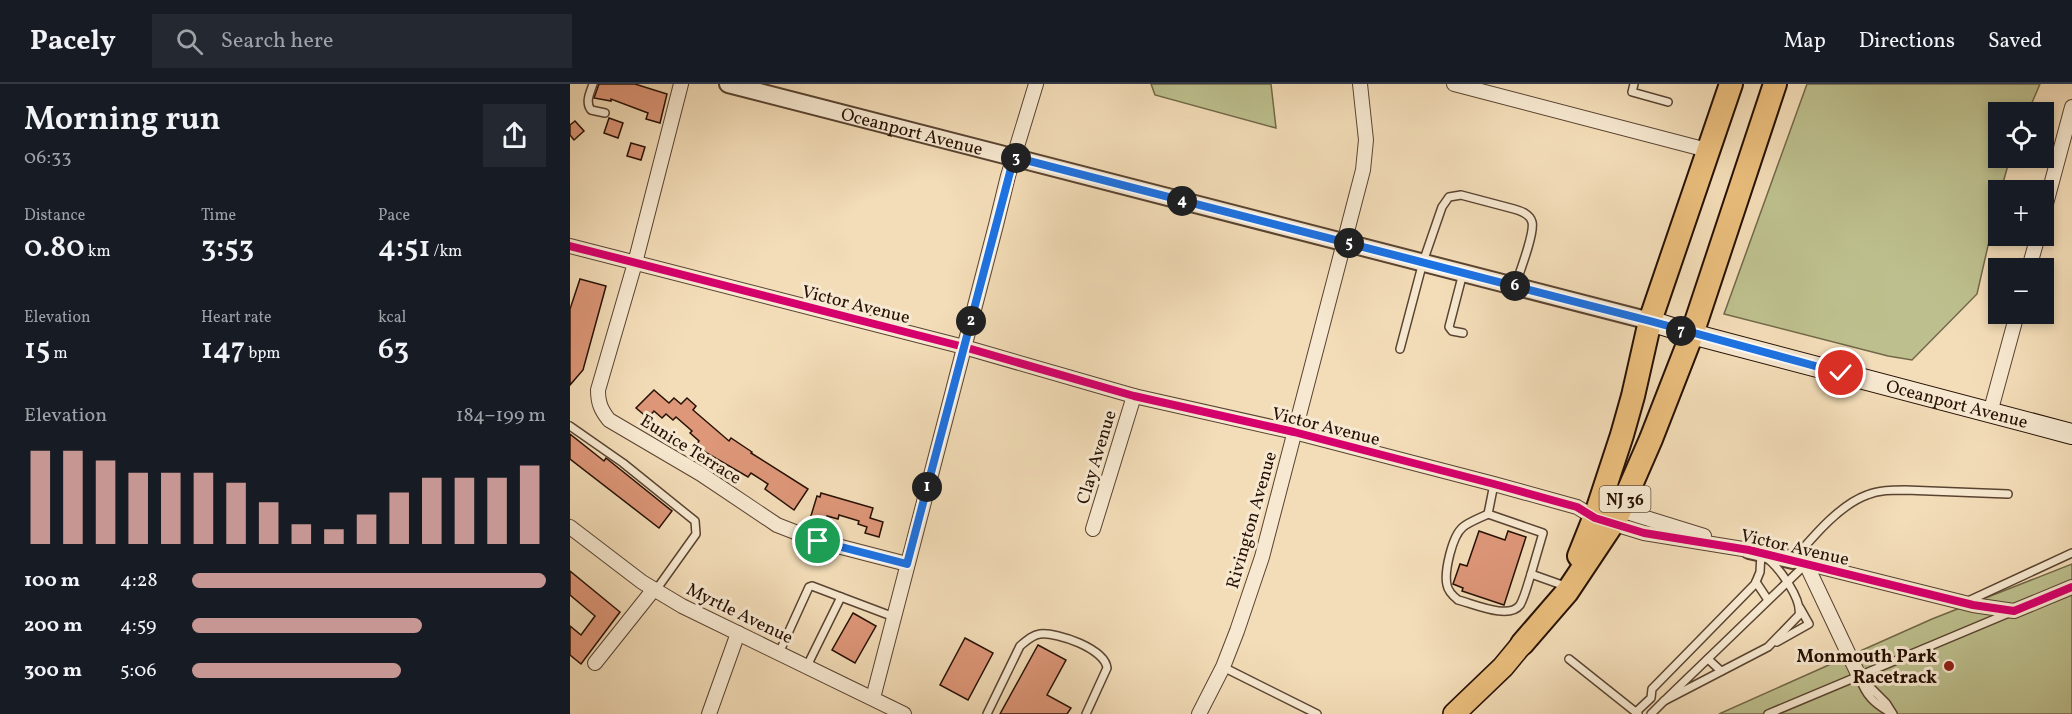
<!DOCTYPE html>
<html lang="en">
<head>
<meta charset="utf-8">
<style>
  :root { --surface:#171b24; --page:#242831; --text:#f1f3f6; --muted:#9ea1a6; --line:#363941; --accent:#c59692 }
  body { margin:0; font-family:Vollkorn,serif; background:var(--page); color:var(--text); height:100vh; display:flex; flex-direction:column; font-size:22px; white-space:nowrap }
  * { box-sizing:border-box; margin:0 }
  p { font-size:20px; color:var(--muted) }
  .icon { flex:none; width:33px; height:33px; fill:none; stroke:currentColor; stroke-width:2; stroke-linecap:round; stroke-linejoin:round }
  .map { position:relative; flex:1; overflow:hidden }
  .drawer { display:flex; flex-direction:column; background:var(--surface); width:570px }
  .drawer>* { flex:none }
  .tools { position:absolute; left:1418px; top:18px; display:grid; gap:12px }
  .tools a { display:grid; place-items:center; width:66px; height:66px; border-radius:0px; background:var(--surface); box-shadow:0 3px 9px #0003; font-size:30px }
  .pin { position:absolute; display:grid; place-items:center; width:51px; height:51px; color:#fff; margin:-26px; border:3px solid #fff; border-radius:50%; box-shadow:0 2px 6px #0007 }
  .km { position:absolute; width:30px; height:30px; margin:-15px; border-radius:50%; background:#222; color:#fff; font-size:16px; line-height:30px; text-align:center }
  .round { display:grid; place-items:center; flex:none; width:63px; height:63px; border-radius:0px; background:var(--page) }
  .headline { display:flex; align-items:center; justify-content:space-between; height:102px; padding:0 24px }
  h1 { font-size:33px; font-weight:600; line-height:45px }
  .metrics { display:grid; grid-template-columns:repeat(3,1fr); gap:9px; height:102px; padding:6px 24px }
  .metrics div { display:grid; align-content:center }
  .metrics b { font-size:30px; font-weight:600 }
  .metrics small { font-size:16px; font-weight:400 }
  .metrics p { font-size:16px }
  .chart { height:168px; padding:12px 24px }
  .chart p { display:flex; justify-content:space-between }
  .chart svg { width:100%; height:108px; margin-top:6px; stroke:var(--accent); stroke-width:6 }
  ul { padding:0 24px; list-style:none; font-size:20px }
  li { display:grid; grid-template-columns:96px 72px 1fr; align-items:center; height:45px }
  li i { height:15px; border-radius:8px; background:var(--accent) }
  header { display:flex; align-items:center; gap:36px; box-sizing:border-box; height:84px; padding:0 30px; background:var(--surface); border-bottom:2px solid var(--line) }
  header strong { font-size:28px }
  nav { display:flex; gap:33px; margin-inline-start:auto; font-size:21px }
  .search { width:420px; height:54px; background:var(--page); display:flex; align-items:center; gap:15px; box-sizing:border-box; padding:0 21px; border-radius:0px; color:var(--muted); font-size:22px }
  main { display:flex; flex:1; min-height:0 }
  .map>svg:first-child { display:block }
  .green { fill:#bdc08e; stroke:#726849; stroke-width:1.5 }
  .building { fill:#de9779; stroke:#261004; stroke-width:1.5 }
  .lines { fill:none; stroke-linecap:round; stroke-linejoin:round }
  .service-casing { stroke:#594331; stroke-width:10 }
  .minor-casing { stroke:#594331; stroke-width:16 }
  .tertiary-casing { stroke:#594331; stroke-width:20 }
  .secondary-casing { stroke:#261004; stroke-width:22 }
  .primary-casing { stroke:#261004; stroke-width:24 }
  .trunk-casing { stroke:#261004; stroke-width:26 }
  .service { stroke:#f7e9d1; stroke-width:7 }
  .minor { stroke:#f7e9d1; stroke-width:14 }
  .tertiary { stroke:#f7e9d1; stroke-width:16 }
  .secondary { stroke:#f7e9d1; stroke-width:20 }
  .primary { stroke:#eabe7c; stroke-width:21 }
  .trunk { stroke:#eabe7c; stroke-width:22 }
  .cycleway-casing { stroke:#f7e9d1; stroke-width:11 }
  .cycleway { stroke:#d6006c; stroke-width:8 }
  .route-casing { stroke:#fff; stroke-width:12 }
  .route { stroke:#1a73e8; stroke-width:8 }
  .poi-dot { fill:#8f2418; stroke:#f7e9d1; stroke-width:2 }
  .labels { text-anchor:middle; stroke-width:6; stroke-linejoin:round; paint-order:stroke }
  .shield { fill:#f7e9d1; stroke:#655142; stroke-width:1.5 }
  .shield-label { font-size:16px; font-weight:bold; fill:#261004 }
  .street-label { font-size:18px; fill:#261004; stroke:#f7e9d1 }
  .poi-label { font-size:18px; font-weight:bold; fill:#261004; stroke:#f7e9d1; text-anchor:end }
</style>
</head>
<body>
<header>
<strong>Pacely</strong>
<div class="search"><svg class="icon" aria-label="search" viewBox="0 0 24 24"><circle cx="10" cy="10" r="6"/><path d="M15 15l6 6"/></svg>Search here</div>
<nav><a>Map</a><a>Directions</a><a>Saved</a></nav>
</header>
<main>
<section class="drawer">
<div class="headline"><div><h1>Morning run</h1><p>06:33</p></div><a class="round"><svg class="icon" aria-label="share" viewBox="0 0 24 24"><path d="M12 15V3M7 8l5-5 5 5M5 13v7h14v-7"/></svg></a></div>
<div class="metrics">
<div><p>Distance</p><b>0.80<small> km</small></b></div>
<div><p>Time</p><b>3:53</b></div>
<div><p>Pace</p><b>4:51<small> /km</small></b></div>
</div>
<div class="metrics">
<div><p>Elevation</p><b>15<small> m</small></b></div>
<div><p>Heart rate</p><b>147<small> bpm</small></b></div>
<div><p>kcal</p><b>63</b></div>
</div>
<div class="chart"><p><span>Elevation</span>184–199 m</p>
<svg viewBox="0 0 160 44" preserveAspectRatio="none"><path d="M5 44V6M15 44V6M25 44V10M35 44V15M45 44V15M55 44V15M65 44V19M75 44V27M85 44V36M95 44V38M105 44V32M115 44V23M125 44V17M135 44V17M145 44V17M155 44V12"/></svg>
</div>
<ul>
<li><b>100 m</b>4:28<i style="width:100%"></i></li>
<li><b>200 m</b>4:59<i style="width:65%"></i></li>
<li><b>300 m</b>5:06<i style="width:59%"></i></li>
</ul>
</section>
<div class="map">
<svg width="1502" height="630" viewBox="0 0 1502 630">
  <rect width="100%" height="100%" fill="#f3ddb8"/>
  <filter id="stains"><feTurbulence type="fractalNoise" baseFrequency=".00333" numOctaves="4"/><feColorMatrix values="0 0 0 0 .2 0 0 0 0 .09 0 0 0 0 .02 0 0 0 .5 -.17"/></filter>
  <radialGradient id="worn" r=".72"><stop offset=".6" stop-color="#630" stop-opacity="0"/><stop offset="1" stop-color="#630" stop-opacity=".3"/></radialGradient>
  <g class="green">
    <path d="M581,0H701L706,44L585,11Z"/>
    <path d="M1237,0H1470L1458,28H1428V74H1440L1431,106H1428V118L1407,210L1342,276L1318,272L1154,230Z"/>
    <path d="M1502,480V630H1149L1362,535Z"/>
  </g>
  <g class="building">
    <path d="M29,0H65L97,10L90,39L76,35L78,29L41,15V17L24,14Z"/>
    <path d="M39,34L53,39L48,54L34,49Z"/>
    <path d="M5,37L14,47L4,56L0,51V41Z"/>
    <path d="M61,59L75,63L71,76L57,72Z"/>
    <path d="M10,195L36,202L13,286L0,301V225Z"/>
    <path d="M84,306L99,319L104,314L111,320L117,314L126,322L123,326L159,357L161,354L182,368L181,369L238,405L224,426L195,405L198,400L181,389L178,393L135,368L127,360L129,357L120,349L122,347L106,333L103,336L96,330L92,334L84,327L78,334L66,324Z"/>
    <path d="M0,350L34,377L36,374L102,427L89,444L0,375Z"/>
    <path d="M251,409L303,424L300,434L313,438L309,453L295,449L297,443L288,440L289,437L269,431L268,435L257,432L254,439L240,435L247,412L250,413Z"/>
    <path d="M909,447L935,456L938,447L956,453L934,521L892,507L893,504L883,500L890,480L897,482Z"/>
    <path d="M0,487L50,528L11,580L0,571V542L11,551L25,532L0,511Z"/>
    <path d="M283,529L306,542L285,579L262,566Z"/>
    <path d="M395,554L423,569L398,616L370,601Z"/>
    <path d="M468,561L496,576L477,611L501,624L497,630H430Z"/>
  </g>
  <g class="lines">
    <g class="service-casing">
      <g id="service">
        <path d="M23,0C20,9 15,18 21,26L35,29"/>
        <path d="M1064,0L1062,8L1098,18"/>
        <path d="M893,249L882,247L879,243L893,189"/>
        <path d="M830,265L853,178L872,123L879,113L891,111L944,125C951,127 960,130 962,138C965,149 949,190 945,202"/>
        <path d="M0,342L53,379L125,437L126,450L86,506"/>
        <path d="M924,400L918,430L973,449L961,490"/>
        <path d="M918,430C910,434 899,438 893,443C882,452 874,488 877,501C878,507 883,512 888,516C904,520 939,536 950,521C955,512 958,499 961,490L992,501"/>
        <path d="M1198,475C1210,485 1232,515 1229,531L1198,563L1094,617C1142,571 1189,525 1236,480"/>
        <path d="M1223,476C1242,454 1269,421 1297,411C1309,406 1322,406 1335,406L1438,410"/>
        <path d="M1186,498L1198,516"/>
        <path d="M1396,518L1502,469"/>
        <path d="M1207,558L1239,540L1230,524"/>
        <path d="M209,569L239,503L242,502L271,513"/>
        <path d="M999,575L1068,630"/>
        <path d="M1138,575L1151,587"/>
        <path d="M237,582L271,513L324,533"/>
        <path d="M653,583L747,630"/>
        <path d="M1289,592L1316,619L1323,630C1304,620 1296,612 1289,592Z"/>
        <path d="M1066,628L1081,614L1082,605L1185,500L1190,488L1191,469"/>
        <path d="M417,630L450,562C456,557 462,551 470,550C488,548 535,565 537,584L516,630"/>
        <path d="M1081,630L1094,617"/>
        <path d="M1198,630L1439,529"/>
      </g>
    </g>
    <g class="minor-casing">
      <g id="minor">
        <path d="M111,0L65,179L28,306C28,319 31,326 39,336L131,390L207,441L248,457L337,480"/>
        <path d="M884,0L1137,66"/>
        <path d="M1473,131L1502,23"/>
        <path d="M0,162L394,263L564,312L724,348L924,400L1007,423L1025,434L1074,449L1179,466"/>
        <path d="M1459,184L1468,152"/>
        <path d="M1420,329L1447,230"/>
        <path d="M1044,424L1134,452"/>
        <path d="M0,443L72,498L112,522L334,630"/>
        <path d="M523,445L564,312"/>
        <path d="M1223,476L1403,521L1444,527L1502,503"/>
        <path d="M1236,480L1289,592"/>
        <path d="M25,579L84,505"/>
        <path d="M303,614L426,141L438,92L466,0"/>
        <path d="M139,630L168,549"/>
        <path d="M629,630L653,583L667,547L692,473L793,86L796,56L790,0"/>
      </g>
    </g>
    <g class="tertiary-casing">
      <g id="tertiary">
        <path id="s1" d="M158,0L1080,237"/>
        <path d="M1179,466L1223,476"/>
      </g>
    </g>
    <g class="secondary-casing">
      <g id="secondary">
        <path id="s2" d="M1080,237L1122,250L1502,350"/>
      </g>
    </g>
    <g class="primary-casing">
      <path id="primary" d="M884,630L933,583L952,560"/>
    </g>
    <g class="trunk-casing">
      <g id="trunk">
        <path d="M1009,472L1027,427L1052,351L1063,312L1080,237L1161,0"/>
        <path d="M952,560L997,508L1047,433L1081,355L1122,250L1205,0"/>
      </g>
    </g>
    <use href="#service" class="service"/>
    <use href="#minor" class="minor"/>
    <use href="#tertiary" class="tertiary"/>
    <use href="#secondary" class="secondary"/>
    <use href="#primary" class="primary"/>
    <use href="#trunk" class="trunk"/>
    <g class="cycleway-casing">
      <path id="cycleway" d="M0,162L394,263L564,312L724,348L924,400L1007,423L1025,434L1074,449L1179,466L1403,521L1444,527L1502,503"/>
    </g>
    <use href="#cycleway" class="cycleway"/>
  </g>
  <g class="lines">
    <g class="route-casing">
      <path id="route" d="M248,457L337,480L444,73L1080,237L1271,289"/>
    </g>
    <use href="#route" class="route"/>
  </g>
  <circle class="poi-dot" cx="1379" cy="582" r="6"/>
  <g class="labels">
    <rect class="shield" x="1029.5" y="402" width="51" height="26" rx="4.5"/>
    <g class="shield-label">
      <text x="1055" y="421">NJ 36</text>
    </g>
    <g class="street-label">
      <text dy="6" stroke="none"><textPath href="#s1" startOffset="190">Oceanport Avenue</textPath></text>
      <text transform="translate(286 220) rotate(14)" y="6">Victor Avenue</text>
      <text dy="6" stroke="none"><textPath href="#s2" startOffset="318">Oceanport Avenue</textPath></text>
      <text transform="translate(756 342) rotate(14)" y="6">Victor Avenue</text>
      <text transform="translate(121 365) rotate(32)" y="6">Eunice Terrace</text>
      <text transform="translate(526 373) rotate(-73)" y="6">Clay Avenue</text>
      <text transform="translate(681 436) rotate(-74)" y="6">Rivington Avenue</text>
      <text transform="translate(1225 463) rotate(13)" y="6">Victor Avenue</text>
      <text transform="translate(170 529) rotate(26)" y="6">Myrtle Avenue</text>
    </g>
    <g class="poi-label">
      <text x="1367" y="578">Monmouth Park<tspan x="1367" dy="21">Racetrack</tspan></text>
    </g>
  </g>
  <rect width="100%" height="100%" filter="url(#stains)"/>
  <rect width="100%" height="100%" fill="url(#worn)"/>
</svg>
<div class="tools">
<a><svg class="icon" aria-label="locate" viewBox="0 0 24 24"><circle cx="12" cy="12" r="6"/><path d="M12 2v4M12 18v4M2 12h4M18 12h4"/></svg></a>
<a>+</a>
<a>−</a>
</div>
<div class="pin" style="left:248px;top:457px;background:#1e9e55"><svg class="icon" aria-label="arrive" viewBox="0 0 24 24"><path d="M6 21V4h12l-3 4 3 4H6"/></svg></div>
<div class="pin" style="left:1271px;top:289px;background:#d93025"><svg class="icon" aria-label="check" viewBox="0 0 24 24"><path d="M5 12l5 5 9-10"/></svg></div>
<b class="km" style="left:357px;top:403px">1</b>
<b class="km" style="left:401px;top:237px">2</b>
<b class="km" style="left:446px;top:74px">3</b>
<b class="km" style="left:612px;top:117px">4</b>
<b class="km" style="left:779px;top:159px">5</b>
<b class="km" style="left:945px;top:202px">6</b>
<b class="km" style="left:1111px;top:247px">7</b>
</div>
</main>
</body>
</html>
